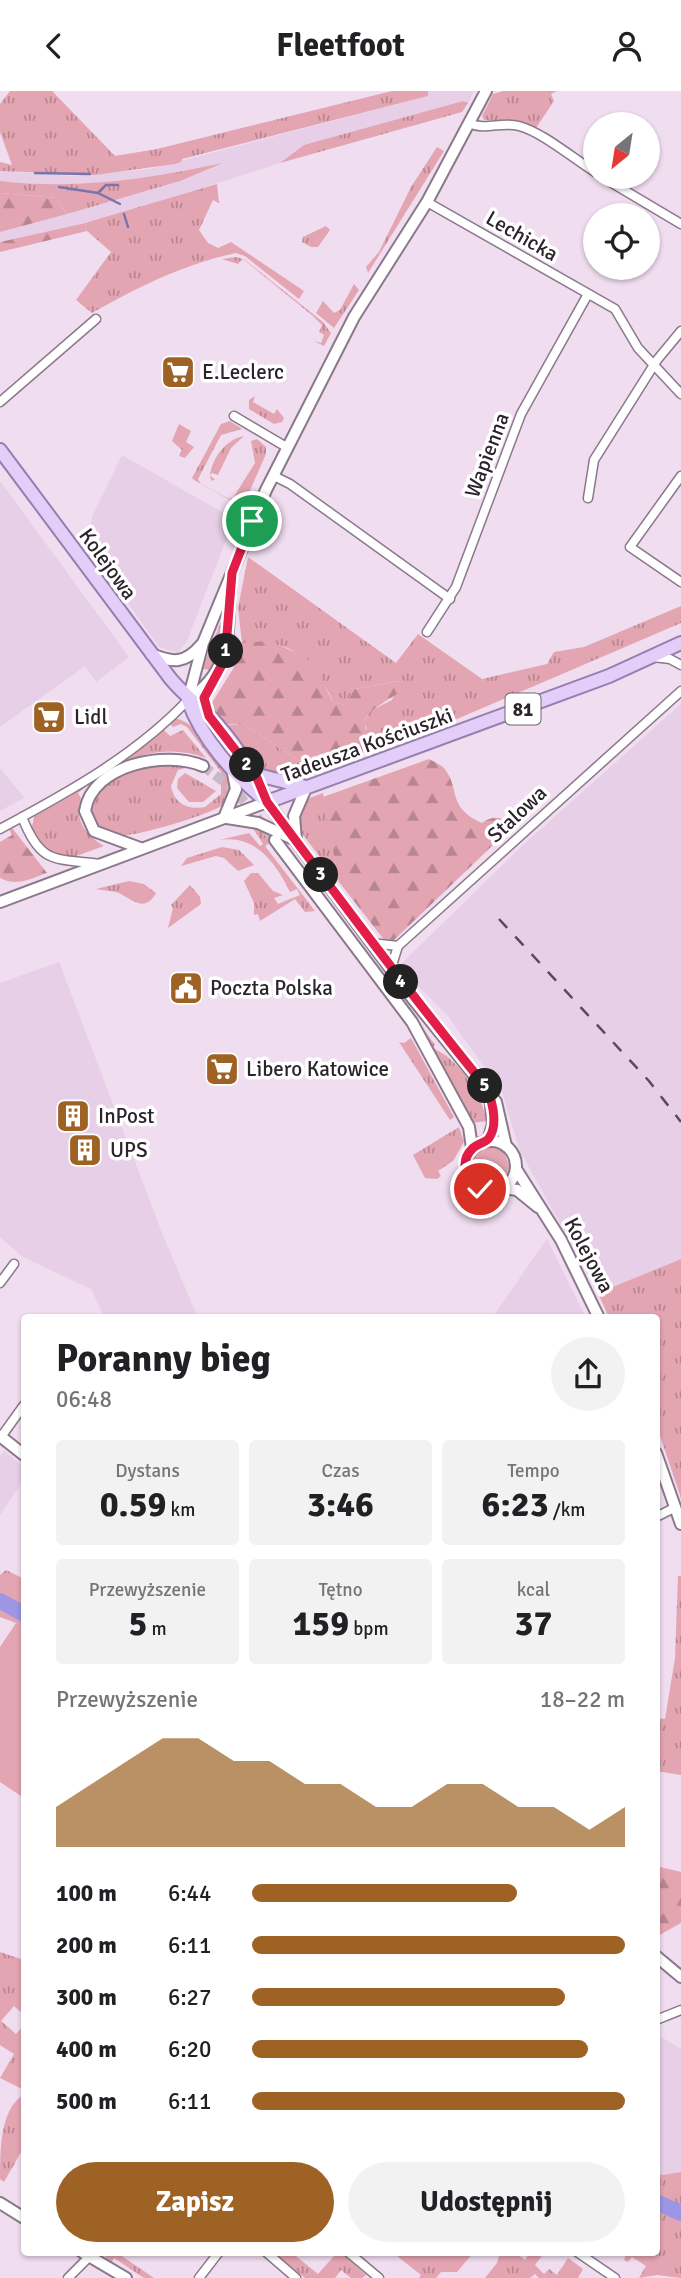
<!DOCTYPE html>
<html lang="pl">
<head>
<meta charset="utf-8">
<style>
  :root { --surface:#fff; --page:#f2f2f2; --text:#202124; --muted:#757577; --accent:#9e6324 }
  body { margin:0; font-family:Signika,sans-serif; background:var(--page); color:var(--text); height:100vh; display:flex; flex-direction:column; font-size:26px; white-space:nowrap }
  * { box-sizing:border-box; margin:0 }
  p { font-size:23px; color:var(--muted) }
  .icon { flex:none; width:38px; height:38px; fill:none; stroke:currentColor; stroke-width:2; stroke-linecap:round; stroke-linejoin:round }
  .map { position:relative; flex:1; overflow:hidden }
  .drawer { position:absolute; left:21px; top:1223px; width:639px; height:942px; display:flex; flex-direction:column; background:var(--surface); border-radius:7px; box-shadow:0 2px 5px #0004 }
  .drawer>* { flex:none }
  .needle { width:46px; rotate:210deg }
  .controls { position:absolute; left:583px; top:21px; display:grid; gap:14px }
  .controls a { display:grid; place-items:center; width:77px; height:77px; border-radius:50%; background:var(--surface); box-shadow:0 2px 5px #0004; font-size:35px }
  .pin { position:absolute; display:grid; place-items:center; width:60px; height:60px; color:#fff; margin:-30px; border:4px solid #fff; border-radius:50%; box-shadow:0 2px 7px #0007 }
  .km { position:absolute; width:35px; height:35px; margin:-18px; border-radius:50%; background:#222; color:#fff; font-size:19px; line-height:35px; text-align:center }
  .round { display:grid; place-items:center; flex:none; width:74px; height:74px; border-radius:37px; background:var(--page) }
  .headline { display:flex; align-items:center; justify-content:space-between; height:119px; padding:0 35px }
  h1 { font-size:38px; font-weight:700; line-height:52px }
  .metrics { display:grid; grid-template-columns:repeat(3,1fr); gap:10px; height:119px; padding:7px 35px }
  .metrics div { display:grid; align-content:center; border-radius:7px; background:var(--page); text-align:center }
  .metrics b { font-size:35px; font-weight:700 }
  .metrics small { font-size:19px; font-weight:400 }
  .metrics p { font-size:19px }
  .chart { height:196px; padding:14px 35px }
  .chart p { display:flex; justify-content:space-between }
  .chart svg { width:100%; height:126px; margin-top:7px; fill:var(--accent); opacity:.7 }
  .button { display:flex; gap:14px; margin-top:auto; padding:14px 35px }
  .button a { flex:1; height:80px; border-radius:42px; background:var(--accent); color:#fff; font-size:28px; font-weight:700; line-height:80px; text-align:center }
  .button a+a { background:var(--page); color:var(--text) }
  ul { padding:0 35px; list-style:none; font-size:23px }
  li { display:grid; grid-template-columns:112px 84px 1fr; align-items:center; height:52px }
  li i { height:18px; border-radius:9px; background:var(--accent) }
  header { display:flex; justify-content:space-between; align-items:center; height:91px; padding:0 35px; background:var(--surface); font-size:32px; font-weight:700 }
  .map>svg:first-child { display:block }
  .built { fill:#e7cfe7 }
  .grass { fill:url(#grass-tufts) }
  .forest { fill:url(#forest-firs) }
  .garden { fill:#e3a5b2 }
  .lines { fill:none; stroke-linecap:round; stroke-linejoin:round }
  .stream { stroke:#7a74ac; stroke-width:2.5 }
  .river { stroke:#9c96e4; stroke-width:16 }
  .secondary-tunnel { stroke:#c9b8c9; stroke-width:10; stroke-dasharray:10 5; stroke-linecap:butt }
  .street-casing { stroke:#8a798a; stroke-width:11 }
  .secondary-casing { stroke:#8a798a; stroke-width:14 }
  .primary-casing { stroke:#967eae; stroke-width:16 }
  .street { stroke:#fff; stroke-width:8 }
  .secondary { stroke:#fff; stroke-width:10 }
  .primary { stroke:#e3cef9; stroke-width:12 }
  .rail { stroke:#564d56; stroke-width:2.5; stroke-dasharray:12 12; stroke-linecap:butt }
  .route-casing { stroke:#fff; stroke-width:14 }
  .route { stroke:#e11d48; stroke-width:9 }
  .labels { text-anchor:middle; stroke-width:7; stroke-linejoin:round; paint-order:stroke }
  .shield { fill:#fff; stroke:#6b666b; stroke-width:2 }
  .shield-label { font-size:19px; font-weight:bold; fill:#2b242b }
  .street-label { font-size:21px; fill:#2b242b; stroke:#fff }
  .poi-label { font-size:21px; fill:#2b242b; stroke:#fff; text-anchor:start }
</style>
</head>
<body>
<header><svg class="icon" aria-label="back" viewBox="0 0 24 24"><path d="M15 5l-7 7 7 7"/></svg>Fleetfoot<svg class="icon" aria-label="person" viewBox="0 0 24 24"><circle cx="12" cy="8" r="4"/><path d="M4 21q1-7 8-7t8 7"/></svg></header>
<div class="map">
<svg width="681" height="2187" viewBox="0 0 681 2187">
  <defs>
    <pattern id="grass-tufts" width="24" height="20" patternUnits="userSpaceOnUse" patternTransform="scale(1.75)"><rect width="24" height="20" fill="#e3a5b2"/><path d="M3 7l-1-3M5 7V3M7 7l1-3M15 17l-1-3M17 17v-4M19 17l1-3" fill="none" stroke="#b88691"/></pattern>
    <pattern id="forest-firs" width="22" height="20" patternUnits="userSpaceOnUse" patternTransform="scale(1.75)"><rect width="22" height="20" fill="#e3a5b2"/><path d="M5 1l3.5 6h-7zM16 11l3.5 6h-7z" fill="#b88691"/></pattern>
  </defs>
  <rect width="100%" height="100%" fill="#f0ddf0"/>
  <g class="built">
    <path d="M428,0H474L468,12L463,10L304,54L280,72L122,123L0,151V141L180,90L219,74L151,88L78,95L4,91L0,90V80L71,85L150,78L428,5Z"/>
    <path d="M122,364L234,428L187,550L178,562L159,556L87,455L92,426Z"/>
    <path d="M0,390L129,566L96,591L85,575L0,636Z"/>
    <path d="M681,613V1168L598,1202L520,1060L502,1001L447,924L409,886L401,873L523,754Z"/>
    <path d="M0,677L24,707L0,720Z"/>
    <path d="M59,871L164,1147L198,1227H105L91,1198L23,1166L0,1146V892Z"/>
    <path d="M547,1148L586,1227H492L535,1165Z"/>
    <path d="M4,1360L24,1376V1388L0,1424V1366Z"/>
    <path d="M656,1943L681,1958V2081L662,2084L656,2082Z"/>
  </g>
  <g class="grass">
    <path d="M10,0H52L115,65L157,58L392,0H428V5L182,68L181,71L175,73L95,84L0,80V71L12,74L0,41V13Z"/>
    <path d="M503,0H557L551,3L554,10L536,37L517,29H484L482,25L493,3Z"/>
    <path d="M463,10L468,12L462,21L280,72L304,54Z"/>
    <path d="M437,56L444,60L368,182L366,176L379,161L411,96Z"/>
    <path d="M223,72L180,90L67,123L57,107L0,102V90C78,99 147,88 223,72Z"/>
    <path d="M217,93L219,112L213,109L199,139L208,152L218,157L231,151L240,157L304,200L299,208L245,165L236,162C184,173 138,196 92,222L76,209L111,161L87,140L85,132Z"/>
    <path d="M326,135L330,139L318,156H311L302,151L303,146Z"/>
    <path d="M237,166L245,169L323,231L331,242L324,255L314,250L321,252L324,244L319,241L322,234L313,225L243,168L238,173L222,168Z"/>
    <path d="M354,193L359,199L334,237L316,222L323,210L334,222L340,219Z"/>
    <path d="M255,305L253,311L274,323L277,318L284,327L282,331L274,333L249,318V309Z"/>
    <path d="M230,330L242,338L221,344L198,388L201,393L228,408L233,407L255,372L251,350L257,348L266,356V363L241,420L242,415L194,389L192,387L221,333Z"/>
    <path d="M179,333L191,340L186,351L194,356L185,367L179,365L182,359L172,350Z"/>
    <path d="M244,345L231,357L218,384L212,382L210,385L215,388L212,390L210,386C211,368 226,348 244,345Z"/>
    <path d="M248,466L396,572L418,543L482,588L547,573L554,561L584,556L681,515V532L429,640L301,683H267L256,677L220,634H245L299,670L326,663L367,638L364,631L370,620L392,609L399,590L354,598L345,614L333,611C330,601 324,595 319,587C299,553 278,552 242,552L238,517Z"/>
    <path d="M222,528L221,555L211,579L202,578Z"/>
    <path d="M176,628C192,627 228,673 232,689C233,695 229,704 228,711C216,722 144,743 127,744C117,745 109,743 100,740L89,724C95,695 131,672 160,671C170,671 182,674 193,675L178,679L171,695C174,713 188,719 205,716L221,703V681L187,636L181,633L173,636L169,632Z"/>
    <path d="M163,638L170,645L183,639L206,667C156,649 117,671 78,702L81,707C74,731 86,743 104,755L68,768L45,761L31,738L35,725L71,705Z"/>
    <path d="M184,683L185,682L216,700L203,711H189L177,697L178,688Z"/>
    <path d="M323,702L339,791L300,740L298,729L304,709Z"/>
    <path d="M252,736L278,746L265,755L315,820L305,821L295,808L260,830L258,823L254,824V812L244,790L251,782H258L273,800L283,804L274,807L278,813L300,804L297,798L290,801C275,771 255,743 219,749L249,742L260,755L263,753Z"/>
    <path d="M222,756L239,759L254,774L238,780L224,767L216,765L181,775L187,767Z"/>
    <path d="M129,790L144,793L156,802C145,822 133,809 119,802C111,799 104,800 96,798Z"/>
    <path d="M190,794L200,806L201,813L168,837L173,817L171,814Z"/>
    <path d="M413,923L435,954L433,956C439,962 443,961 450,968C469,985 481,1005 487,1030L472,1032Z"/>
    <path d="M411,947L454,1026L450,1029L399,951L404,952Z"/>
    <path d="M459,1036L464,1051L453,1070L438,1080L441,1085L437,1088L425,1087L413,1064Z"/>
    <path d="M492,1056L503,1060L510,1075L504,1090L489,1095L475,1088L471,1072L484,1075L485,1071L473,1067L480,1059Z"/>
    <path d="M681,1168V1407L656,1333V1227H609L598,1202Z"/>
    <path d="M6,1479L24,1488V1535L0,1526V1484Z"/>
    <path d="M678,1485H681V1684L656,1680V1627L665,1628L675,1567Z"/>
    <path d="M0,1861L24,1869V1924L14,1915L1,1930L16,1943L24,1934V1999L0,1987L14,1963L0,1954Z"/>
    <path d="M23,2004L24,2056L4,2091L0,2088C0,2059 0,2019 23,2004Z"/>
    <path d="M681,2081V2187L657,2184L639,2187L646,2175L632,2166L628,2171L624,2169L627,2161H656V2082L662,2084Z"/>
    <path d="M101,2161H116L154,2187H144L114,2167L111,2172Z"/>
    <path d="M273,2161H291L318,2183L334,2165L344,2164L366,2184L362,2187H351L341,2179L335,2187H305Z"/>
    <path d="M392,2161H474L457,2181H441L436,2187H419L421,2184Z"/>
    <path d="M500,2161H515L525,2169L530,2161H545L535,2174L544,2183L549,2178L557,2184L568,2167L583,2178L578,2187H539L535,2183L530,2187H485L497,2172Z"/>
  </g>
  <g class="forest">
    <path d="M0,102L57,107L67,123L0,141Z"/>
    <path d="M85,132L87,140L0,161V151Z"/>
    <path d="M268,550L303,564L315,576L333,611L345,614L354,598L400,590L404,597C394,607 368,618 365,629C364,633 367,639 366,645L361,651L299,670L245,634L224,633L210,615L233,578L242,552Z"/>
    <path d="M429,668C433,670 441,674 444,677C461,698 446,716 482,732C495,723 501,727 514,734L393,850H385L339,791L323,706Z"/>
    <path d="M9,737L13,738L47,782C30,788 16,796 0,787V751L12,744Z"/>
    <path d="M656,1775L681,1781V1832L656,1846Z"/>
  </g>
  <path class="garden" d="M16,1532L24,1535V1707L0,1691V1556Z"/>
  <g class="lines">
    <g class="stream">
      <path d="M35,82L90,83"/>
      <path d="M59,96L98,102L120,113"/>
      <path d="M98,102L106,94H118"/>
      <path d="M124,123L128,136"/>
    </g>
    <g class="river">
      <path d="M0,1510L24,1523"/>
      <path d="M656,2111L681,2122"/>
    </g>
    <path class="secondary-tunnel" d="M203,675L234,698L275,749"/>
    <g class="street-casing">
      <g id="street">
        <path d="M469,32C485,40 502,30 519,35C542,41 574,68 595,81"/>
        <path d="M602,86L681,133"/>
        <path d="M427,111L615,218L638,257L681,303"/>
        <path d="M0,311L96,228"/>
        <path d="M234,325L288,357"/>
        <path d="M274,385L290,393L450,508"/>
        <path d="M681,385L630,456L681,491"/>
        <path d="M588,407L594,369L657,269L681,240"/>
        <path d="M427,541L456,496L521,323L588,203"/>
        <path d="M653,566L670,568L681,574"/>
        <path d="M22,726C41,774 54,767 100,773"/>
        <path d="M0,738C67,702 135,665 188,609"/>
        <path d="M371,852L398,855L681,600"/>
        <path d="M393,882V871L398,855"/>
        <path d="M0,1192L14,1173"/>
        <path d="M1,1346L24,1314"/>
        <path d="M656,1426L676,1416"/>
        <path d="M656,1929L681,1919"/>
        <path d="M266,2161L296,2187"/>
        <path d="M348,2161L379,2187"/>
        <path d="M577,2161L615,2187"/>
        <path d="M68,2187L94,2161"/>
        <path d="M199,2187L219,2161"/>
      </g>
    </g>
    <g class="secondary-casing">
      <g id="secondary">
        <path d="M151,563C173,572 185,573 201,554"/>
        <path d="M188,609L203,552L266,399L354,226L427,111L486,0"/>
        <path d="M188,609C235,576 226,543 231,491"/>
        <path d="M224,727L236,698L232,677"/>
        <path d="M227,727L258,732L291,747"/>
        <path d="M275,749L412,931L469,1036L472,1057"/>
        <path d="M296,749L294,725L306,697"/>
        <path d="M140,757L94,740L85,720C92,673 167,659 203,675"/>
        <path d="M0,811L267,711L413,908L496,1011L506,1055"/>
        <circle cx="491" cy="1075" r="25"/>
        <path d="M488,1050L493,1033L490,1005"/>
        <path d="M516,1078L561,1149L599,1227"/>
        <path d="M503,1097L517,1099L538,1116"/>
        <path d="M0,1345L24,1364"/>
        <path d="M656,1362L681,1433"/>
        <path d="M656,1865L681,1886"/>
        <path d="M0,2112L24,2127"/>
        <path d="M82,2161L126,2187"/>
      </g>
    </g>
    <g class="primary-casing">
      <g id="primary">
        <path d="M0,359L170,587C182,602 196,612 209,625C234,649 252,681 267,711"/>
        <path d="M188,609C201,647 235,685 266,710"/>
        <path d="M254,683L306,696"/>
        <path d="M267,711L609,585L681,552"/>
      </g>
    </g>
    <use href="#street" class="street"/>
    <use href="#secondary" class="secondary"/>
    <use href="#primary" class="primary"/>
    <path class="rail" d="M499,828L649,990L681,1031"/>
  </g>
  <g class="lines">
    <g class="route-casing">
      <path id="route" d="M252,430L232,482L225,568L204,607L209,625L257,687L267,711C338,806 408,900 482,991C492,1003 499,1033 489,1047C486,1052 477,1052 472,1058C459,1071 466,1090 480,1098"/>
    </g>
    <use href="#route" class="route"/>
  </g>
  <defs>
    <g id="supermarket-square" transform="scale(1.75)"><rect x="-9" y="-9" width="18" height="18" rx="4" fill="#9e6324" stroke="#fff"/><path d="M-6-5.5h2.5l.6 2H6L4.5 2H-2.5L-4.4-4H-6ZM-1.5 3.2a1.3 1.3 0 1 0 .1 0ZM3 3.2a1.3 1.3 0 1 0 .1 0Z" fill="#fff"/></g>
    <g id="civic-square" transform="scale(1.75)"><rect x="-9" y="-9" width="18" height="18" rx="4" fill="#9e6324" stroke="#fff"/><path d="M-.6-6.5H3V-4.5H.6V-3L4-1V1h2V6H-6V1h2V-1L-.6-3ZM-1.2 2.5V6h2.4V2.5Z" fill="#fff"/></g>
    <g id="building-square" transform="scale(1.75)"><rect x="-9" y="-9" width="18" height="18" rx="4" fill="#9e6324" stroke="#fff"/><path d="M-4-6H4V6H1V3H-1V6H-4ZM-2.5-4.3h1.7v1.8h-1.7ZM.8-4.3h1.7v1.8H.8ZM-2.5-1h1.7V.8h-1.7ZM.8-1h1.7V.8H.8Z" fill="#fff"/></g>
  </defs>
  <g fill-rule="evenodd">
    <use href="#supermarket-square" x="178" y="281"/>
    <use href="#supermarket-square" x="49" y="626"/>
    <use href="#civic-square" x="186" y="897"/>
    <use href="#supermarket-square" x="222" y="978"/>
    <use href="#building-square" x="73" y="1025"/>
    <use href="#building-square" x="85" y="1059"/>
  </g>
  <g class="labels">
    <rect class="shield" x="505.5" y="602.5" width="35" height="31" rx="5"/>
    <g class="shield-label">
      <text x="523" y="625">81</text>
    </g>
    <g class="street-label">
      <text transform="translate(522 145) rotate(30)" y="7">Lechicka</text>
      <text transform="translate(487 364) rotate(-69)" y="7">Wapienna</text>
      <text transform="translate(108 473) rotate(54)" y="7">Kolejowa</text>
      <text transform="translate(367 654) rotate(-20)" y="7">Tadeusza Kościuszki</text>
      <text transform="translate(517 723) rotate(-43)" y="7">Stalowa</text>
      <text transform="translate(589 1164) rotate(62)" y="7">Kolejowa</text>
    </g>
    <g class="poi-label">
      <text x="202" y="288">E.Leclerc</text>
      <text x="74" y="633">Lidl</text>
      <text x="210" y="904">Poczta Polska</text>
      <text x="246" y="985">Libero Katowice</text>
      <text x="98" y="1032">InPost</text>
      <text x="110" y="1066">UPS</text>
    </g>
  </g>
</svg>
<div class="controls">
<a><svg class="needle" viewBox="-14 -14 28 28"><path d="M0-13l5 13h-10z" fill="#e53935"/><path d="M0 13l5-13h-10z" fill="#757577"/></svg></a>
<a><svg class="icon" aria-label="locate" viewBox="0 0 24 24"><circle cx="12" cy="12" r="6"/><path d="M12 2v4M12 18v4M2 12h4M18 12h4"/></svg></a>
</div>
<div class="pin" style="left:252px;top:430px;background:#1e9e55"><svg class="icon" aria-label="arrive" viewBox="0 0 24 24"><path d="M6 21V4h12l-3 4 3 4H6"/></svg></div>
<div class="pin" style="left:480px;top:1098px;background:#d93025"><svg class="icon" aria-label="check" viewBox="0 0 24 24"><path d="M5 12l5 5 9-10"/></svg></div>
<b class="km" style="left:226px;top:560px">1</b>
<b class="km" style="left:247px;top:674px">2</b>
<b class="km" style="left:321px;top:784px">3</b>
<b class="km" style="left:401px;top:891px">4</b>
<b class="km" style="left:485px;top:995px">5</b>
<section class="drawer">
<div class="headline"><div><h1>Poranny bieg</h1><p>06:48</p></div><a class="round"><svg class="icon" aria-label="share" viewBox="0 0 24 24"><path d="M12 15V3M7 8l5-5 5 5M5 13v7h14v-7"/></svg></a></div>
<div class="metrics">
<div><p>Dystans</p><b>0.59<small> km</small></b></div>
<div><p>Czas</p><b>3:46</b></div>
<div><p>Tempo</p><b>6:23<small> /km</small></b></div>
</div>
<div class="metrics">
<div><p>Przewyższenie</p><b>5<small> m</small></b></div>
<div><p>Tętno</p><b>159<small> bpm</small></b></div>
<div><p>kcal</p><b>37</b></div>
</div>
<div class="chart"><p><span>Przewyższenie</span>18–22 m</p>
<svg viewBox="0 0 160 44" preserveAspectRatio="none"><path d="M0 44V30L10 22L20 14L30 6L40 6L50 14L60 14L70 22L80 22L90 30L100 30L110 22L120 22L130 30L140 30L150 38L160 30V44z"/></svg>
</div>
<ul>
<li><b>100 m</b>6:44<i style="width:71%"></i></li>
<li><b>200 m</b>6:11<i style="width:100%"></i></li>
<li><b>300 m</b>6:27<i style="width:84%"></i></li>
<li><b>400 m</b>6:20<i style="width:90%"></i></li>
<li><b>500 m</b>6:11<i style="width:100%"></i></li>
</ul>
<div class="button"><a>Zapisz</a><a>Udostępnij</a></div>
</section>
</div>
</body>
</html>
